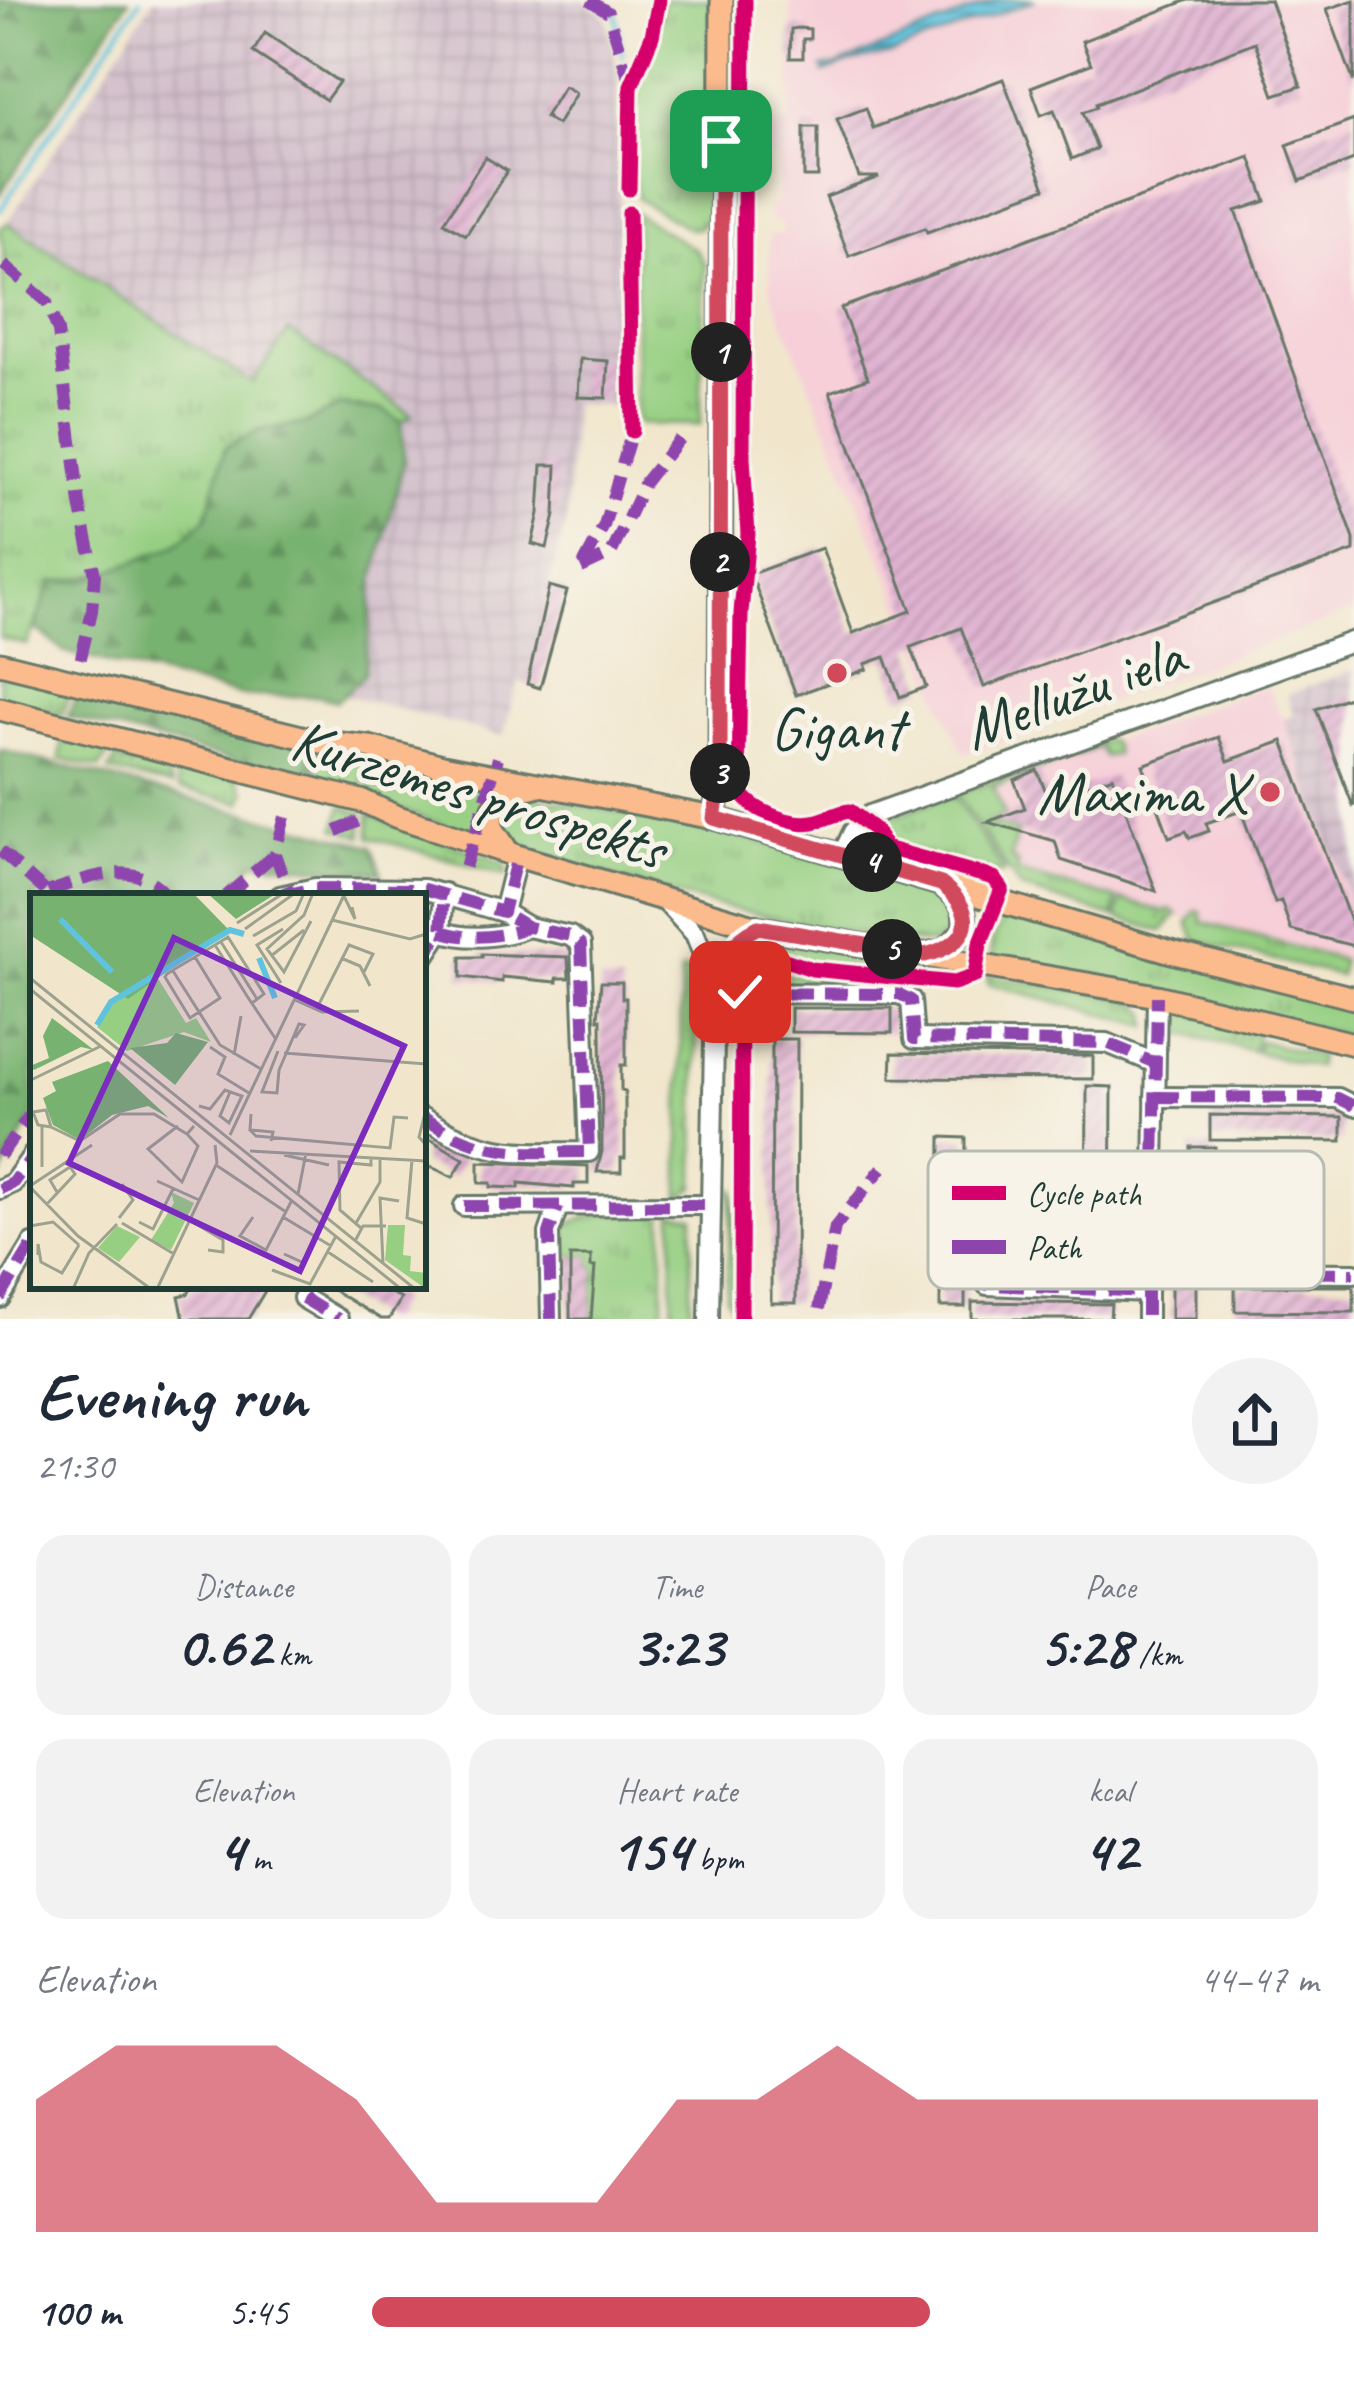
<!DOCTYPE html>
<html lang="en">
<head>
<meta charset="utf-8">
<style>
  :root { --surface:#fff; --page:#f2f2f3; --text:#1f2937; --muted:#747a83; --accent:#d1495b }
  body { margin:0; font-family:Caveat,sans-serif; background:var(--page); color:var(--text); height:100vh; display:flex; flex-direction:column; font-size:45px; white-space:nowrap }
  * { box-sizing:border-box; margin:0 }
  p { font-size:39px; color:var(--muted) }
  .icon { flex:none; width:66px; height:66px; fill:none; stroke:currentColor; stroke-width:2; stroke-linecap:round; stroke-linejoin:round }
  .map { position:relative; height:1319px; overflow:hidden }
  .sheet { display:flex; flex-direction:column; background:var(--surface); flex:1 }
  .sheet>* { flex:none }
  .pin { position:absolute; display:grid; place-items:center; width:102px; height:102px; color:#fff; margin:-51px; border-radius:24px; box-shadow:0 6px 18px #0006 }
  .km { position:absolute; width:60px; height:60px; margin:-30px; border-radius:50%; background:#222; color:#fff; font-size:33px; line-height:60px; text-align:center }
  .round { display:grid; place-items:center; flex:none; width:126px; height:126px; border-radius:63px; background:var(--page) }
  .overview { display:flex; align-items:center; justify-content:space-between; height:204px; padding:0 36px }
  h1 { font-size:66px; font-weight:700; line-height:90px }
  .metrics { display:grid; grid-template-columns:repeat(3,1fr); gap:18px; height:204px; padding:12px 36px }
  .metrics div { display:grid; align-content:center; border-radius:30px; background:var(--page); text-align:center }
  .metrics b { font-size:60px; font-weight:700 }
  .metrics small { font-size:33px; font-weight:400 }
  .metrics p { font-size:33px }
  .chart { height:336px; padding:24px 36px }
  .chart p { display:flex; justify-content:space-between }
  .chart svg { width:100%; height:216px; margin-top:12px; fill:var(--accent); opacity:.7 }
  ul { padding:0 36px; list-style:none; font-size:39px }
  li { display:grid; grid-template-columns:192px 144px 1fr; align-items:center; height:90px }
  li i { height:30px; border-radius:15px; background:var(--accent) }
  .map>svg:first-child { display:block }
  .built { fill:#f6cfd8 }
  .industrial { fill:url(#industrial-grid) }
  .grass { fill:url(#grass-tufts); stroke:#5a865b; stroke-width:3 }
  .forest { fill:url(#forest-firs); stroke:#4c7852; stroke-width:3 }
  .water { fill:url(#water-rules); stroke:#408089; stroke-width:3 }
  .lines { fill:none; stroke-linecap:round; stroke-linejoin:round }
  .stream { stroke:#60c3de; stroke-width:4.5 }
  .building { fill:url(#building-hatch) }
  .minor-casing { stroke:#687869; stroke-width:24 }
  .major-casing { stroke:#687869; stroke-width:27 }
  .minor { stroke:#fff; stroke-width:18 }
  .major { stroke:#fbbb8c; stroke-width:21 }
  .quiet { stroke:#8e44ad; stroke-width:12; stroke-dasharray:24 12; stroke-linecap:butt }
  .cycleway-casing { stroke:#f7f3e8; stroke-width:22 }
  .cycleway { stroke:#d6006c; stroke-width:15 }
  .route-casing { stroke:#fff; stroke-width:24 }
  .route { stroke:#d1495b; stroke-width:15 }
  .poi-dot { fill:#d1495b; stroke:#f7f3e8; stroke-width:4.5 }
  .labels { text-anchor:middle; stroke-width:10; stroke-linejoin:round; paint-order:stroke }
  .street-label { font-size:60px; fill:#1f3d34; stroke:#f7f3e8 }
  .poi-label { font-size:60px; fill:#1f3d34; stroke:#f7f3e8 }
  .inset-river { fill:none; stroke:#60c3de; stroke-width:6 }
  .inset-road { fill:none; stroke:#9da28f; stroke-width:3 }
  .view { fill:#7b2cbf; fill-opacity:0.15; stroke:#7b2cbf; stroke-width:6 }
  .inset-edge { fill:none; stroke:#1f3d34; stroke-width:6 }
  .key { fill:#f7f3e8; stroke:#b6bcb2; stroke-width:3 }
  .key-label { font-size:33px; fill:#1f3d34 }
</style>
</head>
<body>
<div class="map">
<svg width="1354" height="1319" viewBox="0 0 1354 1319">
  <defs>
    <pattern id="industrial-grid" width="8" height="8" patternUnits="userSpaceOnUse" patternTransform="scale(3)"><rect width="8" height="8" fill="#d1bdca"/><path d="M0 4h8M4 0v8" fill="none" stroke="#b3a3ae"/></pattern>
    <pattern id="grass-tufts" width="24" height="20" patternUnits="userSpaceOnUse" patternTransform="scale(3)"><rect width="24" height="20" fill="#96cf82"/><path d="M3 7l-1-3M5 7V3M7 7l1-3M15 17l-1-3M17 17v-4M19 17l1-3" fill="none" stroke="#7aa96b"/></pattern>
    <pattern id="forest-firs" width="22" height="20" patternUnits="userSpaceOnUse" patternTransform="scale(3)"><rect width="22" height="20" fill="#78b270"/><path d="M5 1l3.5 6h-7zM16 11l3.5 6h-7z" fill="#62925d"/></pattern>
    <pattern id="water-rules" width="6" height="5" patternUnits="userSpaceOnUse" patternTransform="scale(3)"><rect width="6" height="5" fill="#60c3de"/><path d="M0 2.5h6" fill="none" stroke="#4fa0b5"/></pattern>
    <pattern id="building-hatch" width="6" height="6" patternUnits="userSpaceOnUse" patternTransform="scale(3)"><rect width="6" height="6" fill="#e1b3d2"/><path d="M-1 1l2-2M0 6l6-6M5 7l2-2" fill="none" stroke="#b693ab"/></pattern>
  </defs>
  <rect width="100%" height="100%" fill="#f7f3e8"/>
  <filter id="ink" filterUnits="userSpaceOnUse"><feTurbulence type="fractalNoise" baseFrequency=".00833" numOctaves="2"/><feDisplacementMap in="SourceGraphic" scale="24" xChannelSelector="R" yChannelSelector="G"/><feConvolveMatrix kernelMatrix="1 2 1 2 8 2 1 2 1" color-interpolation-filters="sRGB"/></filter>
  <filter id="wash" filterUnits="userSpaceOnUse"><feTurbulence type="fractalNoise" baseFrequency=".004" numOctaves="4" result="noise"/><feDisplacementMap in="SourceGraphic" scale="48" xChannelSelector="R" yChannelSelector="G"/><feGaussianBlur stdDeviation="2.7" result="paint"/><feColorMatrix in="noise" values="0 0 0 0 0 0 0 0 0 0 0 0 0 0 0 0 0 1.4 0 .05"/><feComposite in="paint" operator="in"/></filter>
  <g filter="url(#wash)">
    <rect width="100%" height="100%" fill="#f1e6cc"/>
    <g class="built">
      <path d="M791,0H1354V611L963,755L770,290L769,235H779L784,230L780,222L769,220V205L778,203L777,158L769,157L770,130L790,122Z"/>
      <path d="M1266,685L1284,720L1354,911L1353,962L1017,875L966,794Z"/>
    </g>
    <g class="industrial">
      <path d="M153,0H582L606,16L618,74L623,406L573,404L567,518L549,585L567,591L540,688L518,681L503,736L322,689L387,437L411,414L252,383L7,223Z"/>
      <path d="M1354,670V911L1284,720L1294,715L1287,695Z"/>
    </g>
    <g class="grass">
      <path d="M664,0H711L709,215L699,228L690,229L638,199C631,172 631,109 639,83C647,55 659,30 664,0Z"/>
      <path d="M635,213L696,250L705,265L700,425L639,424L636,420Z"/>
      <path d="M7,223L252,383L289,331L412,415L401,422L384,410L340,406L304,424L260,430L225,447C220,468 217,502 205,520C182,554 91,579 52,582L27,645L0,638L3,249L0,229Z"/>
      <path d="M0,671L70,690L62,715L0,701Z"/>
      <path d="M64,733L111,752L99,768L60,759Z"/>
      <path d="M1106,740L1112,742L1116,754L1104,757L1099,747L993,787L1005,815L989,822L1017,831L1011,858L1018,864L1017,872L1117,899L1113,917L1020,888L957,794Z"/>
      <path d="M322,750L363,759V797L315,782Z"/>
      <path d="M116,759L166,773L172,786L109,771Z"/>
      <path d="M370,760L500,783L487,801L486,840L369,799Z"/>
      <path d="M173,766L235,775L245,793L242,803L179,789Z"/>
      <path d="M953,795L1004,871L1002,874L890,844L876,822Z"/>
      <path d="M529,797C598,806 924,864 954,916L952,931L932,944C791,926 644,894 512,841L501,827L505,805Z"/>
      <path d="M342,806L362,813V836L336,828Z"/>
      <path d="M369,814L502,862L507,868L506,875L370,837Z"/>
      <path d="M1121,900L1165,912L1170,910L1178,914L1162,931L1116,918Z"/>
      <path d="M1007,911L1354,1006V1036L992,960L991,944Z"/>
      <path d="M1196,911L1202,913V922L1342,960L1340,976L1196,941L1188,923Z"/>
      <path d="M761,940L972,973L967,977L803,961L761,949L749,951L733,963L745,945Z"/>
      <path d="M681,971L697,972L695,1187L680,1198Z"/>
      <path d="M750,972L875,979L878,990L747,988Z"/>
      <path d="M987,975L1135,1001L1148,1013L1149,1026L989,984Z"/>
      <path d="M1172,1010L1211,1017L1257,1032L1253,1051L1161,1028L1162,1017Z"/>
      <path d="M1259,1041L1319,1056L1317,1067L1256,1052Z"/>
      <path d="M732,1189L735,1190L733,1312L726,1295Z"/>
      <path d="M663,1212V1319H591L595,1268L591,1267L590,1256H560V1227L595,1214Z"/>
      <path d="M673,1212L693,1216L690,1319H672Z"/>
    </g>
    <g class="forest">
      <path d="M0,0H129L0,194Z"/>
      <path d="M340,406L384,410L401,422L404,461L374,580L364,675L337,701L319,696H243L65,652L35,628L51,582L86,580L175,546L206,519L225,448L260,430L304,424Z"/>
      <path d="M78,690L319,749L311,781L68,717Z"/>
      <path d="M0,750L372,846L382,873L253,862L235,896H33V1115L0,1179Z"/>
    </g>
    <path class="water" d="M997,0H1035L892,54L852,62L824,73L823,67H835Z"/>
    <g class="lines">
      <g class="stream">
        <path d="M600,0L616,12L622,56"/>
        <path d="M0,210L140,0"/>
      </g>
    </g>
    <g id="blocks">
      <g class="building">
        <path d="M1188,0H1270L1301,86L1274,95L1255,42L1096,104L1097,107L1083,112L1097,149L1072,159L1054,110L1041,115L1031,87L1091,64L1082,41Z"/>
        <path d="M1354,0V79L1353,80L1327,9Z"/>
        <path d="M798,28L810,29V39H803V58H790L791,29Z"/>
        <path d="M265,33L339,82L326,100L253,52Z"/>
        <path d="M1003,79L1045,188L927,232L925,228L849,256L826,197L879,177H859L837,119L866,108L873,128Z"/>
        <path d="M564,86L576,93L557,125L545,117Z"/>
        <path d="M1354,120V160L1300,181L1287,145Z"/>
        <rect x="804" y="127" width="14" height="50"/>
        <path d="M485,157L507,171L466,235L444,222Z"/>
        <path d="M1250,157L1266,201L1236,211L1354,539V551L984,687L961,628L911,647L926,687L900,697L885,657L865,664L867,669L796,695L751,574L822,548L853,633L911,611L830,392L868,378L841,308Z"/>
        <path d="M580,359L608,361L606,398L578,397Z"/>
        <path d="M542,465H557L555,515L547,548L532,544L539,513Z"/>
        <path d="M549,586L567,591L540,688L527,684Z"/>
        <path d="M1354,695V805L1353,806L1316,709Z"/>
        <path d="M1219,737L1228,761L1283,741L1354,931V946L1291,930L1281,901L1275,903L1241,811L1206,823L1209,831L1190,838L1186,831L1169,837L1143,765Z"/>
        <path d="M1037,770L1049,799L1113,776L1156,891L1061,860L1055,841L987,822L1025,808L1014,780Z"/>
        <path d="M482,954L568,957L569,978H557V982L502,977V982L461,977V957H482Z"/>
        <path d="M601,982H622V998H626V1065H621V1090L625,1091V1158H621V1172H597L602,1151L601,1019H598Z"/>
        <path d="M791,1008H892V1033L791,1032Z"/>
        <path d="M772,1039H797L796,1303H771Z"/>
        <path d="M892,1053L1093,1056V1079L891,1078Z"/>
        <path d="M1087,1086L1112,1087L1111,1256H1086Z"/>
        <path d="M1210,1115L1342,1117V1141L1210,1140Z"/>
        <path d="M423,1135L464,1159L453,1177L423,1163Z"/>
        <path d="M941,1137L966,1138L965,1307H940Z"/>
        <path d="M1191,1147H1215L1214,1255H1196V1319H1171V1255H1189Z"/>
        <path d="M479,1162L588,1166V1184H574V1188L519,1183V1188L491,1187V1183H479Z"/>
        <path d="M570,1256H591V1267H595L591,1319H570Z"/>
        <path d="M193,1286H268L248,1319H184L179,1296L188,1294Z"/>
        <path d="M326,1286H380L401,1299L389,1319H381Z"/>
        <path d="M1235,1286H1350L1354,1287V1312L1235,1311Z"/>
        <path d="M972,1302L1111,1304L1110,1319H972Z"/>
      </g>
    </g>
  </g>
  <g filter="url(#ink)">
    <use href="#blocks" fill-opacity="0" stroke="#687869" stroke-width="3"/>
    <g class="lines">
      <g class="minor-casing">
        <g id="minor">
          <path d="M843,853L853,832L870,815L1354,641"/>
          <path d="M280,896L315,888L424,889L503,912L517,856"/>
          <path d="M665,901L695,934L715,984"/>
          <path d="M441,931C468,941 502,937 528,927"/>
          <path d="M423,959L441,931L444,893"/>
          <path d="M715,993L899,994L911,1000L914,1039L1107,1043L1155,1063"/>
          <path d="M1155,1097L1338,1098L1354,1106"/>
          <path d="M423,1118C489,1158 516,1152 589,1152L581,944L570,936L528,927L503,912"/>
          <path d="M0,1189L13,1183L33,1155"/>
          <path d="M981,1192L980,1273L987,1285L1147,1292L1153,1230L1157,996"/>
          <path d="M464,1206L710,1205"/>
          <path d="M1241,1272L1354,1273"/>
          <path d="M1147,1292V1319"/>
          <path d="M0,1298L33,1244"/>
          <path d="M303,1298L338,1319"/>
          <path d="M551,1319L549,1233L558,1207"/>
          <path d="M709,1319L715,984C728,958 730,941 757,927"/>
        </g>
      </g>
      <g class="major-casing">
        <g id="major">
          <path d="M0,663L322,742L369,747L443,766L714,818L1175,953L1354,998"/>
          <path d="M0,709L365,802L395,816L517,856L757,927L1157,996L1354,1044"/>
          <path d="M714,818L720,781L722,0"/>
          <path d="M508,852L491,826L494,807L510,792L535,786"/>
          <path d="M926,954L946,950L964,930C967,908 961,899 944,887"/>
        </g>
      </g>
      <use href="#minor" class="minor"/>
      <use href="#major" class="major"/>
      <g class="quiet">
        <path d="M589,0L608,12L631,86"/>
        <path d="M4,265L47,302L58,331L80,504L95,575L92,611L79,666"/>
        <path d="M583,565L604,526L632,431"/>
        <path d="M581,568L611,554L645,482L683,434"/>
        <path d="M285,817L275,854L289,892"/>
        <path d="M336,831L366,818"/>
        <path d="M0,851L51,896"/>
        <path d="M465,867L498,758"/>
        <path d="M48,892C89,877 136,857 167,896"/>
        <path d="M226,896L275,854"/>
        <path d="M280,896L315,888L424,889L503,912L517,856"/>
        <path d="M441,931C468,941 502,937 528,927"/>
        <path d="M423,959L441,931L444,893"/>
        <path d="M715,993L899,994L911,1000L914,1039L1107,1043L1155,1063"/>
        <path d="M1155,1097L1338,1098L1354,1106"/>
        <path d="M423,1118C489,1158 516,1152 589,1152L581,944L570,936L528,927L503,912"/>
        <path d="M0,1156L33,1110"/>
        <path d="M0,1189L13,1183L33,1155"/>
        <path d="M981,1192L980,1273L987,1285L1147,1292L1153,1230L1157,996"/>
        <path d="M464,1206L710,1205"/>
        <path d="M1241,1272L1354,1273"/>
        <path d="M1147,1292V1319"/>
        <path d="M0,1298L33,1244"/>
        <path d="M303,1298L338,1319"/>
        <path d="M819,1309L835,1227L882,1168"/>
        <path d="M551,1319L549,1233L558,1207"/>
      </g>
      <g class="cycleway-casing">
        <g id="cycleway">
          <path d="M629,189L631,86L652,36L659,0"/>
          <path d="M629,213L632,431"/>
          <path d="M741,1319L742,962L751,954L761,952L812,969L954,983L975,976L980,944L1002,889L994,878L885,848L875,830L850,811C837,812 826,820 813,822C789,826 748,810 738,787L741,613L748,534L743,458L745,0"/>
        </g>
      </g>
      <use href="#cycleway" class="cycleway"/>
    </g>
  </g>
  <g class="lines" filter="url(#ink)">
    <g class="route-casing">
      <path id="route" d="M721,141L720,781L714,818L941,884C980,913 971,944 925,955L758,927C731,940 718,963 715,993L740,992"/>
    </g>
    <use href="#route" class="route"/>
  </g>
  <g class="poi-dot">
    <circle cx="837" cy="673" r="12"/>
    <circle cx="1270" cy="792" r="12"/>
  </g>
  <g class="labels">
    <g class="street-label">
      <text transform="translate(1073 691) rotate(-20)" y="21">Mellužu iela</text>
      <text transform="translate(479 793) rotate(17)" y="21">Kurzemes prospekts</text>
    </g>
    <g class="poi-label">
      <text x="837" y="749">Gigant</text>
      <text x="1246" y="813" text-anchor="end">Maxima X</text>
    </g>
  </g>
  <g transform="translate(30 893)">
    <rect width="396" height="396" fill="#f1e6cc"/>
    <path d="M127,84L156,130L166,125L181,149L154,139L97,158L67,134L82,110ZM141,299L164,310L141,357L121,347L144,310ZM358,332H375L373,362L381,363L380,378L396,380V396L355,367ZM87,333L110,344L89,369L68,355Z" fill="#96cf82"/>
    <path d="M0,0H163L198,36L98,106L0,42ZM177,0H247L206,26ZM22,125L64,157L51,154L4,177L0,173L19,165L13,143ZM146,140L178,149L145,192L100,155L137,150ZM78,168L139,225L118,213L82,222L50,247L23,232L13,205L26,198L22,189Z" fill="#78b270"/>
    <path class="inset-river" d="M30,26L82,79M229,65L245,105M67,132L81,109L200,37L214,41"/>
    <path class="inset-road" d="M314,3L325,26L322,14M302,27L380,46L396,41M281,28L254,79L237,56L274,22L283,0M207,30L254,0M215,36L265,0M223,43L266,18L274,0M191,49L227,106M241,63L274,37M165,64L190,105L160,125L135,84L137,81L143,77L165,64L173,59L185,52M311,65L330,73L340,93M143,78L190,152L231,176M0,85L385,396M251,90L227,52L253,36M0,96L371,396M265,107L292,119L329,118M222,110L234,101L198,44L185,52L217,103L245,145M286,117L319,52L343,61L334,79M180,154L195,164L188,181L219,200M248,158L232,199L247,200L249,177L269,131L274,132L265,145M254,160L396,171M204,162L211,123M1,187L71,153M169,213L180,216L195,197L212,203L199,230L190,223L200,199M396,216L389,244L396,252M221,221L220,237L243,239L241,248M148,233L118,256L152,289L168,253L157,241M21,234L8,232L3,219L16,217L21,234L50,248L90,221H124L157,241L164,233M220,237L226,243L360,255L364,224L378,225M200,242L315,0M220,258L396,268M254,262L299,272M382,267L377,325L396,331M186,272L256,319M12,274V234M127,288L169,307M0,293L62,252M0,294L48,343L121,396M268,301L276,260M17,311L45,281L40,274L20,287L27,299M223,324L210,343L236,357L262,307M253,324L301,353M89,325L103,307L92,291M159,327L193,347V359L178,357M109,329L123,336L143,296M92,330L144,361M326,330L350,289V265M0,333L23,329L49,352M331,335L310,317L309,269L341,272V264M325,348L333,333H356M298,359L343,389M254,361L274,370L287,342M8,362V351L11,369L32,380L49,352M353,370L350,305L369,308M242,377L280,391L306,343M43,396L59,360L87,331M127,396L187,270L185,252"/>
    <path class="view" d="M144,45L374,153L270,378L39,270Z"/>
    <rect width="396" height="396" class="inset-edge"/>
  </g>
  <rect x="928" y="1151" width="396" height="138" rx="18" class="key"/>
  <rect x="952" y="1186" width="54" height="14" fill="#d6006c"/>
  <rect x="952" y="1240" width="54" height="14" fill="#8e44ad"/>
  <g class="key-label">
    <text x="1027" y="1205">Cycle path</text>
    <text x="1027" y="1259">Path</text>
  </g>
</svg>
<div class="pin" style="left:721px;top:141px;background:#1e9e55"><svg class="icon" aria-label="arrive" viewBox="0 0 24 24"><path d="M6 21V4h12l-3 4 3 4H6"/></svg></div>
<div class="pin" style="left:740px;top:992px;background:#d93025"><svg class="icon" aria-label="check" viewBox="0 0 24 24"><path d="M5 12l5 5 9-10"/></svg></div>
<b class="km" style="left:721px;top:352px">1</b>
<b class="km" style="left:720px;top:562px">2</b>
<b class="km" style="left:720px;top:773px">3</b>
<b class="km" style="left:872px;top:862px">4</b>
<b class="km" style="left:892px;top:949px">5</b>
</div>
<section class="sheet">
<div class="overview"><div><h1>Evening run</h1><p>21:30</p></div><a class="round"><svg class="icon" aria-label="share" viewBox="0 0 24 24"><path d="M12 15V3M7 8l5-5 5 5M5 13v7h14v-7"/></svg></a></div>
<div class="metrics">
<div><p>Distance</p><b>0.62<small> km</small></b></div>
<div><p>Time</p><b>3:23</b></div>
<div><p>Pace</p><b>5:28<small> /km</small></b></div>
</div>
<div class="metrics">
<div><p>Elevation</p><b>4<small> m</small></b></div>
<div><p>Heart rate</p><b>154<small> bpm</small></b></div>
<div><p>kcal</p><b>42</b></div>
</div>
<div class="chart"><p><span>Elevation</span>44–47 m</p>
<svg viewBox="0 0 160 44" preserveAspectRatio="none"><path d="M0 44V17L10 6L20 6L30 6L40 17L50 38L60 38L70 38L80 17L90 17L100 6L110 17L120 17L130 17L140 17L150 17L160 17V44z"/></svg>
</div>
<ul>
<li><b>100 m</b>5:45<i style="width:59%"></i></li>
</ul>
</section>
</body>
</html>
